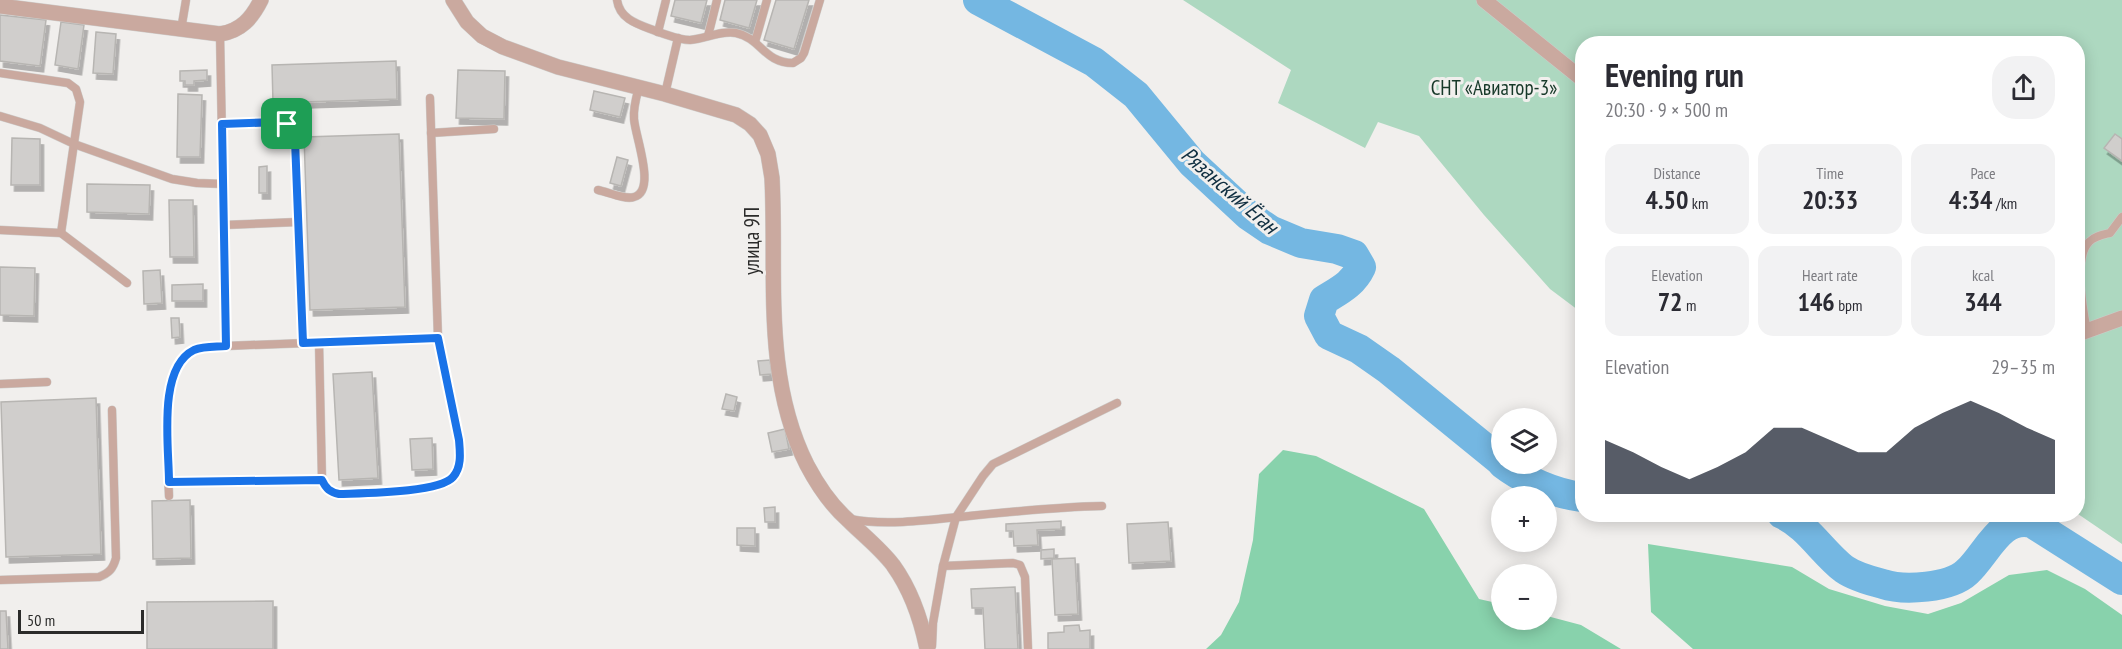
<!DOCTYPE html>
<html lang="en">
<head>
<meta charset="utf-8">
<style>
  :root { --surface:#fff; --page:#f2f2f3; --text:#2b2b33; --muted:#7c7c81; --accent:#111827 }
  body { margin:0; font-family:"PT Sans Narrow",sans-serif; background:var(--page); color:var(--text); height:100vh; display:flex; flex-direction:column; font-size:22px; white-space:nowrap }
  * { box-sizing:border-box; margin:0 }
  p { font-size:20px; color:var(--muted) }
  .icon { flex:none; width:33px; height:33px; fill:none; stroke:currentColor; stroke-width:2; stroke-linecap:round; stroke-linejoin:round }
  .map { position:relative; flex:1; overflow:hidden }
  .side { position:absolute; left:1575px; top:36px; width:510px; height:486px; display:flex; flex-direction:column; background:var(--surface); border-radius:24px; box-shadow:0 3px 15px #0003 }
  .side>* { flex:none }
  .fabs { position:absolute; left:1491px; top:408px; display:grid; gap:12px }
  .fabs a { display:grid; place-items:center; width:66px; height:66px; border-radius:50%; background:var(--surface); box-shadow:0 3px 15px #0003; font-size:30px }
  .scale { position:absolute; left:18px; bottom:15px; width:126px; box-sizing:border-box; padding-left:6px; border:3px solid #2b2b2a; border-top:0; font-size:16px; line-height:21px; white-space:nowrap; color:#2b2b2a; -webkit-text-stroke:4px #f1efed; paint-order:stroke }
  .pin { position:absolute; display:grid; place-items:center; width:51px; height:51px; color:#fff; margin:-26px; border-radius:12px; box-shadow:0 3px 9px #0006 }
  .round { display:grid; place-items:center; flex:none; width:63px; height:63px; border-radius:24px; background:var(--page) }
  .head { display:flex; align-items:center; justify-content:space-between; height:102px; padding:0 30px }
  h1 { font-size:33px; font-weight:700; line-height:45px }
  .figures { display:grid; grid-template-columns:repeat(3,1fr); gap:9px; height:102px; padding:6px 30px }
  .figures div { display:grid; align-content:center; border-radius:15px; background:var(--page); text-align:center }
  .figures b { font-size:26px; font-weight:700 }
  .figures small { font-size:16px; font-weight:400 }
  .figures p { font-size:16px }
  .chart { height:168px; padding:12px 30px }
  .chart p { display:flex; justify-content:space-between }
  .chart svg { width:100%; height:108px; margin-top:6px; fill:var(--accent); opacity:.7 }
  .map>svg:first-child { display:block }
  .green { fill:#add8c0 }
  .forest { fill:#88d2ac }
  .lines { fill:none; stroke-linecap:round; stroke-linejoin:round }
  .river { stroke:#74b7e2; stroke-width:30 }
  .building { fill:#d0cecc; stroke:#b7b5b2; stroke-width:1.5; filter:url(#shadow) }
  .service-casing { stroke:#cdccca; stroke-width:9 }
  .minor-casing { stroke:#cdccca; stroke-width:16 }
  .service { stroke:#caa99f; stroke-width:8 }
  .minor { stroke:#caa99f; stroke-width:15 }
  .route-casing { stroke:#fff; stroke-width:12 }
  .route { stroke:#1a73e8; stroke-width:8 }
  .labels { text-anchor:middle; stroke-width:6; stroke-linejoin:round; paint-order:stroke }
  .park-label { font-size:21px; fill:#163828; stroke:#f1efed }
  .street-label { font-size:21px; fill:#2b2b2a; stroke:#f1efed }
  .water-label { font-size:22px; font-style:italic; fill:#0f2e40; stroke:#f1efed }
</style>
</head>
<body>
<div class="map">
<svg width="2122" height="649" viewBox="0 0 2122 649">
  <defs>
    <filter id="shadow"><feDropShadow dx="3.5" dy="6" stdDeviation="0" flood-color="#0004"/></filter>
  </defs>
  <rect width="100%" height="100%" fill="#f1efed"/>
  <path class="green" d="M1183,0H2122V544L2078,514V44H1582V313L1550,289L1484,215L1419,136L1378,122L1365,148L1278,103L1291,70Z"/>
  <g class="forest">
    <path d="M1283,450L1316,456L1424,509L1479,599L1501,604L1502,620H1546L1547,616L1581,625L1621,649H1206L1221,635L1239,602L1253,540L1259,474Z"/>
    <path d="M1648,544L1792,567L1829,589L1885,606L1928,614L1961,603L2009,575L2047,570L2085,589L2122,615V649H1693L1651,612Z"/>
  </g>
  <g class="lines">
    <g class="river">
      <path d="M978,0L1094,62L1136,95L1192,163L1248,215L1270,230L1301,243L1337,249L1354,255L1361,267C1353,284 1340,290 1324,300L1319,316L1329,335L1359,349L1389,370L1502,462"/>
      <path d="M1503,464C1524,480 1555,494 1582,497"/>
      <path d="M1782,514C1808,526 1822,552 1844,569C1854,576 1871,581 1883,584C1904,591 1950,588 1967,572C1987,554 2000,515 2032,523L2122,580"/>
    </g>
  </g>
  <g class="building">
    <path d="M675,0H707L701,23L671,16Z"/>
    <path d="M725,0H757L749,28L720,20Z"/>
    <path d="M776,0H809L794,49L764,40Z"/>
    <path d="M0,15L46,20L40,66L0,61Z"/>
    <path d="M61,22L84,25L78,69L55,65Z"/>
    <path d="M96,32L116,34L113,74L93,73Z"/>
    <path d="M396,61L397,99L273,103L272,65Z"/>
    <path d="M207,70V80L194,81V85H185V81H180V71Z"/>
    <path d="M458,70L505,71L504,119L456,118Z"/>
    <path d="M594,91L625,98L620,117L590,110Z"/>
    <path d="M178,94L202,95L200,157H177Z"/>
    <path d="M399,134L405,307L310,310L304,137Z"/>
    <path d="M2115,134L2122,139V161L2104,148Z"/>
    <path d="M12,138L40,139V185H11Z"/>
    <path d="M617,157L628,160L621,186L610,183Z"/>
    <path d="M267,166V193H259V167Z"/>
    <path d="M87,184L150,185L149,214L87,212Z"/>
    <path d="M169,200H193L194,257H170Z"/>
    <path d="M0,267L35,268L34,316L0,315Z"/>
    <path d="M160,270L162,303L144,304L143,271Z"/>
    <path d="M203,284V301H172V285Z"/>
    <path d="M171,318H179L180,337L172,338Z"/>
    <path d="M770,360L772,374L760,375L758,361Z"/>
    <path d="M372,372L378,478L339,480L333,374Z"/>
    <path d="M726,394L737,397L734,411L722,409Z"/>
    <path d="M96,398L101,554L6,557L1,402Z"/>
    <path d="M785,429L789,449L772,452L768,433Z"/>
    <path d="M432,438L433,469L412,470L410,439Z"/>
    <path d="M190,500L191,558L153,559L152,501Z"/>
    <path d="M775,507V522H765L764,508Z"/>
    <path d="M1061,521V529L1037,530L1038,545L1014,546L1013,531H1006V524Z"/>
    <path d="M1168,522L1171,561L1129,563L1127,524Z"/>
    <path d="M737,528H755V546L737,545Z"/>
    <path d="M1054,549V558L1041,559V550Z"/>
    <path d="M1075,558L1078,614L1055,615L1052,559Z"/>
    <path d="M1015,587L1018,649H985L983,608H972L971,589Z"/>
    <path d="M273,601V649H147V602Z"/>
    <path d="M0,611H6L8,649H0Z"/>
    <path d="M1079,625L1080,631L1090,630V649H1048V633L1064,632V626Z"/>
  </g>
  <g class="lines">
    <g class="service-casing">
      <g id="service">
        <path d="M617,0C620,21 641,25 658,32L666,0"/>
        <path d="M181,30L186,0"/>
        <path d="M658,32C668,35 679,40 690,40C706,39 720,30 736,33C761,38 764,63 793,63L801,58L804,53L820,0"/>
        <path d="M708,36L717,0"/>
        <path d="M755,42L767,0"/>
        <path d="M0,73L68,83L76,89L80,102L61,233"/>
        <path d="M665,94L678,38"/>
        <path d="M0,116L40,128L74,144L172,179L197,183L223,184"/>
        <path d="M222,124L279,122L287,124L293,129L303,343"/>
        <path d="M431,133L494,129"/>
        <path d="M598,190C608,192 625,200 634,197C657,191 635,136 634,119C633,108 636,98 639,87"/>
        <path d="M224,225L298,222"/>
        <path d="M0,230L61,233L127,283"/>
        <path d="M2087,331C2083,310 2073,259 2089,242C2095,236 2102,235 2110,233L2122,217"/>
        <path d="M319,342L322,480L325,487C342,500 372,492 392,491C410,489 440,492 453,477C470,458 443,364 438,338"/>
        <path d="M226,346L438,338L430,98"/>
        <path d="M0,384L47,382"/>
        <path d="M169,482L322,480"/>
        <path d="M169,496C168,463 159,377 186,355C197,346 212,347 226,346L220,34"/>
        <path d="M850,519C887,526 923,520 960,517C1007,512 1055,507 1102,506"/>
        <path d="M943,566L1013,563L1020,565L1025,577L1028,649"/>
        <path d="M0,580L99,577C109,573 113,569 116,558L112,410"/>
        <path d="M932,646L933,623L943,566L956,517L983,476L993,464L1117,403"/>
      </g>
    </g>
    <g class="minor-casing">
      <g id="minor">
        <path d="M453,0L467,22L482,36L503,47L558,67L665,94L736,115L750,124L760,135L768,154L772,178C777,273 762,376 807,465C817,484 832,506 848,520C863,535 880,548 893,565C911,590 921,619 927,649"/>
        <path d="M1484,0L1582,79"/>
        <path d="M0,6L220,34C241,31 252,18 261,0"/>
        <path d="M2078,334L2122,318"/>
      </g>
    </g>
    <use href="#service" class="service"/>
    <use href="#minor" class="minor"/>
  </g>
  <g class="lines">
    <g class="route-casing">
      <path id="route" d="M279,122C290,125 293,129 295,140L303,343L438,338L459,440C460,452 462,467 453,477C439,493 362,493 339,494C330,492 326,489 322,480L169,482C169,447 157,368 194,350C204,346 216,347 226,346L222,124Z"/>
    </g>
    <use href="#route" class="route"/>
  </g>
  <g class="labels">
    <g class="park-label">
      <text x="1494" y="95">СНТ «Авиатор-3»</text>
    </g>
    <g class="street-label">
      <text transform="translate(752 241) rotate(-90)" y="7">улица 9П</text>
    </g>
    <g class="water-label">
      <text transform="translate(1230 190) rotate(41)" y="8">Рязанский Ёган</text>
    </g>
  </g>
</svg>
<div class="fabs">
<a><svg class="icon" aria-label="layers" viewBox="0 0 24 24"><path d="M12 4l9 5-9 5-9-5zM3 14l9 5 9-5"/></svg></a>
<a>+</a>
<a>−</a>
</div>
<div class="scale">50 m</div>
<div class="pin" style="left:287px;top:124px;background:#1e9e55"><svg class="icon" aria-label="arrive" viewBox="0 0 24 24"><path d="M6 21V4h12l-3 4 3 4H6"/></svg></div>
<section class="side">
<div class="head"><div><h1>Evening run</h1><p>20:30 · 9 × 500 m</p></div><a class="round"><svg class="icon" aria-label="share" viewBox="0 0 24 24"><path d="M12 15V3M7 8l5-5 5 5M5 13v7h14v-7"/></svg></a></div>
<div class="figures">
<div><p>Distance</p><b>4.50<small> km</small></b></div>
<div><p>Time</p><b>20:33</b></div>
<div><p>Pace</p><b>4:34<small> /km</small></b></div>
</div>
<div class="figures">
<div><p>Elevation</p><b>72<small> m</small></b></div>
<div><p>Heart rate</p><b>146<small> bpm</small></b></div>
<div><p>kcal</p><b>344</b></div>
</div>
<div class="chart"><p><span>Elevation</span>29–35 m</p>
<svg viewBox="0 0 160 44" preserveAspectRatio="none"><path d="M0 44V22L10 27L20 33L30 38L40 33L50 27L60 17L70 17L80 22L90 27L100 27L110 17L120 11L130 6L140 11L150 17L160 22V44z"/></svg>
</div>
</section>
</div>
</body>
</html>
